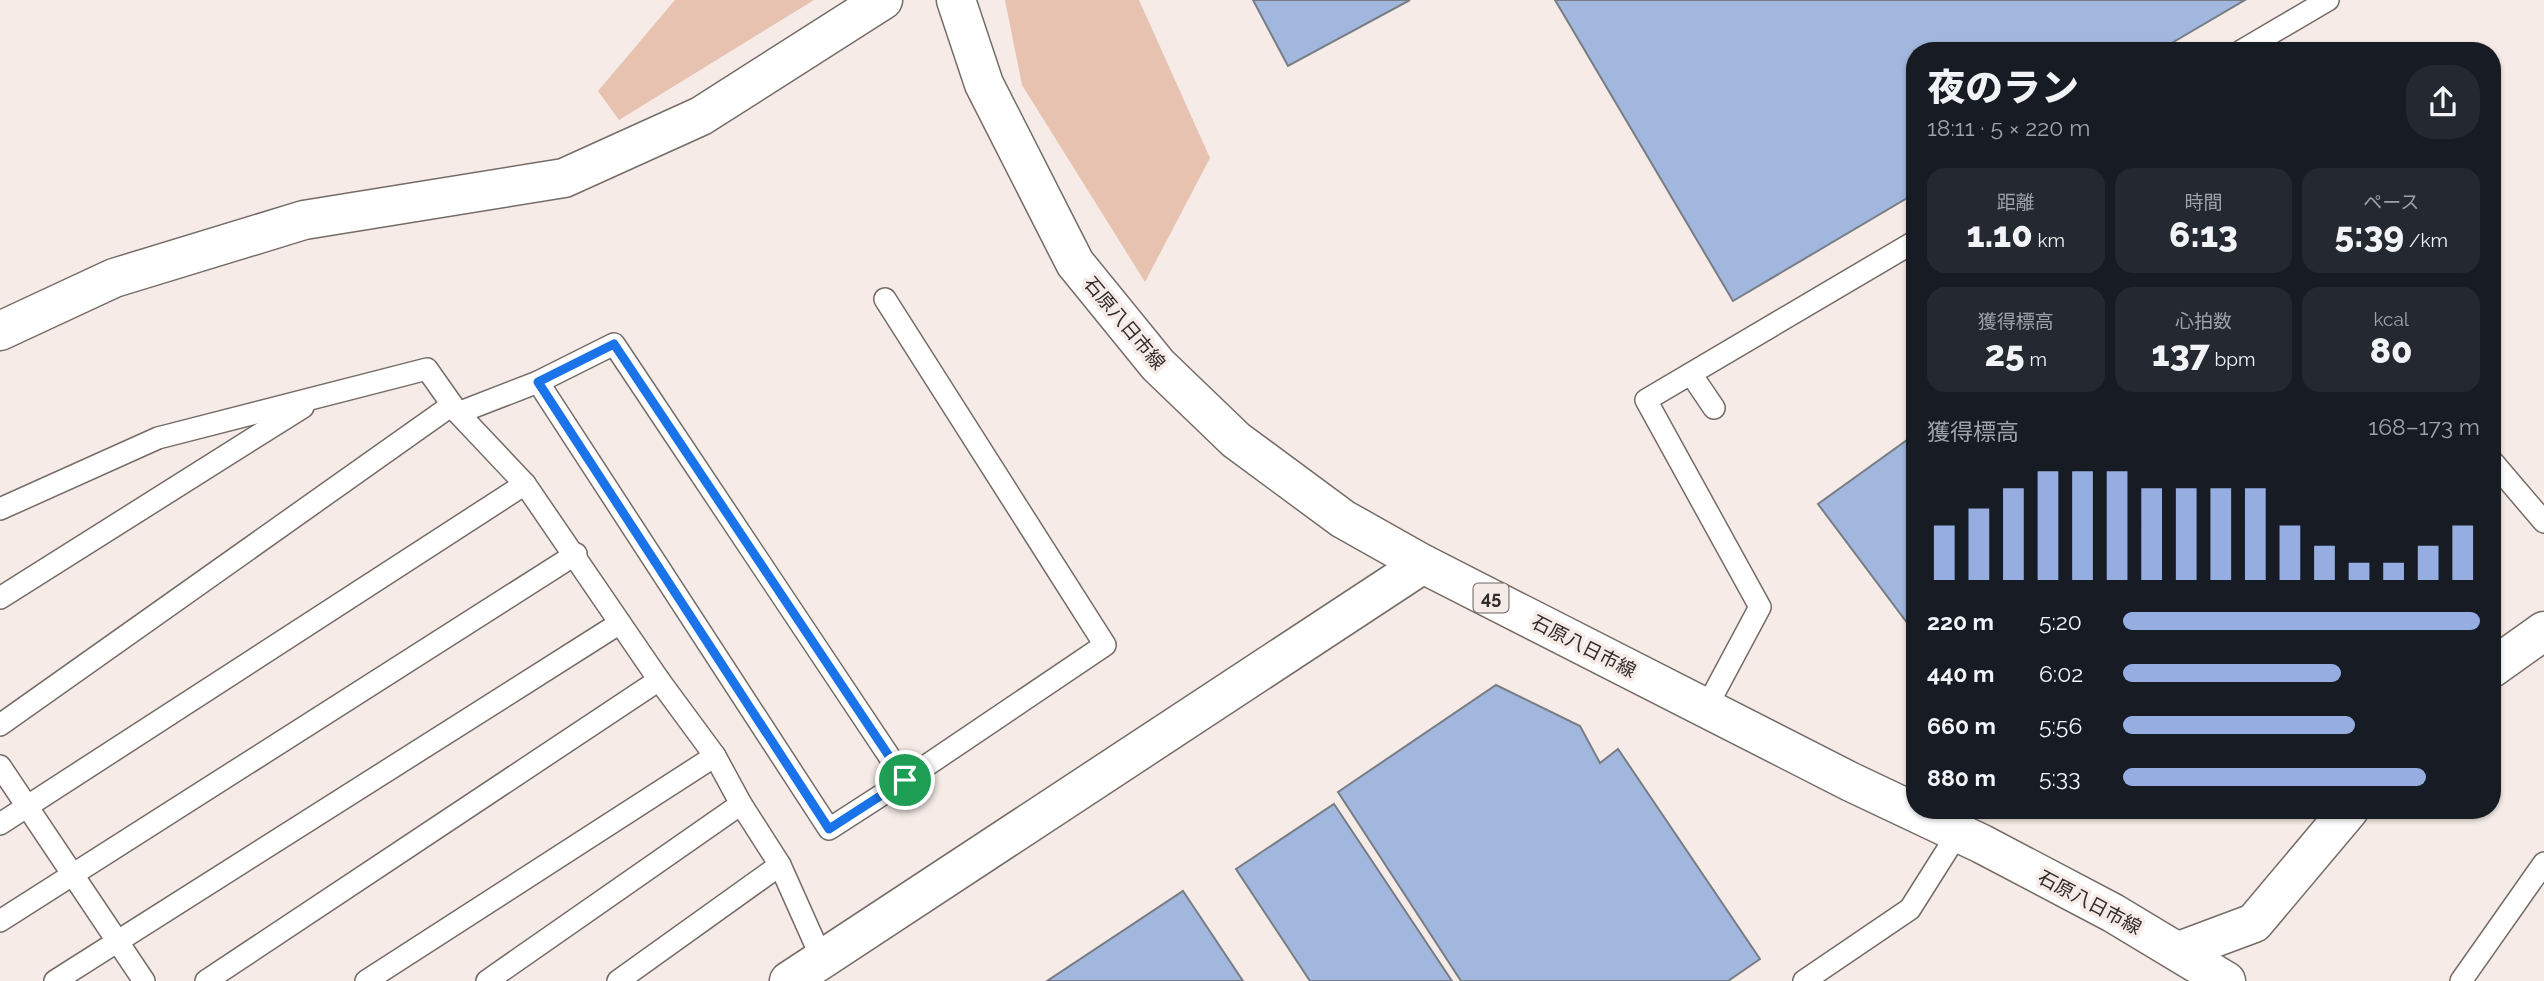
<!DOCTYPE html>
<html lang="ja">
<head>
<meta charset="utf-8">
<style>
  :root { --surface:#171b24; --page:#242831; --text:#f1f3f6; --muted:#9ea1a6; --accent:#95ade0 }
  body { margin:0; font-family:Raleway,"Noto Sans JP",sans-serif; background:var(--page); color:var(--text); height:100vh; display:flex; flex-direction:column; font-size:26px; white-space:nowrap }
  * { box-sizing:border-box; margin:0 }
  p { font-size:23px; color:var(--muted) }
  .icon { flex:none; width:38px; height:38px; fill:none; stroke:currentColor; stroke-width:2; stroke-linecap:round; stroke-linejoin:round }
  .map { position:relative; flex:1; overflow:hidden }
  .side { position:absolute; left:1906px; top:42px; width:595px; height:777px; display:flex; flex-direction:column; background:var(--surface); border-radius:28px; box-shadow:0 2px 5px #0004 }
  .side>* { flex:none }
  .pin { position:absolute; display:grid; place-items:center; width:60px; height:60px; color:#fff; margin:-30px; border:4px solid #fff; border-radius:50%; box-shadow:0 2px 7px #0007 }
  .round { display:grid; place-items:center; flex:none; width:74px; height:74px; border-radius:28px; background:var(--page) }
  .overview { display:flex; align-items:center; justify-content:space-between; height:119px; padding:0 21px }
  h1 { font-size:38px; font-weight:800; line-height:52px }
  .figures { display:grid; grid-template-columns:repeat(3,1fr); gap:10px; height:119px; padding:7px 21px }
  .figures div { display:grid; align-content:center; border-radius:18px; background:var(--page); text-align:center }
  .figures b { font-size:35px; font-weight:800 }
  .figures small { font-size:19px; font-weight:400 }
  .figures p { font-size:19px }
  .chart { height:196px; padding:14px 21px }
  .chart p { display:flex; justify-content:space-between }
  .chart svg { width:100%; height:126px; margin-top:7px; stroke:var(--accent); stroke-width:6 }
  ul { padding:0 21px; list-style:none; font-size:23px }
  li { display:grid; grid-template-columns:112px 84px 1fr; align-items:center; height:52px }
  li i { height:18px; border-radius:9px; background:var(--accent) }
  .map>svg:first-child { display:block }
  .green { fill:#e7c2b1 }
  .building { fill:#a2b7dd; stroke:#787d85; stroke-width:2 }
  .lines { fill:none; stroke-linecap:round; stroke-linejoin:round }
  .lane-casing { stroke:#756c67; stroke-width:24 }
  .street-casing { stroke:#756c67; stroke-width:41 }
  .secondary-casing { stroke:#756c67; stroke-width:41 }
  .primary-casing { stroke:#756c67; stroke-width:41 }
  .lane { stroke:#fff; stroke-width:21 }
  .street { stroke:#fff; stroke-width:38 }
  .secondary { stroke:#fff; stroke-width:38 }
  .primary { stroke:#fff; stroke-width:38 }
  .route-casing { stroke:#fff; stroke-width:14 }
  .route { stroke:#1a73e8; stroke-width:9 }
  .labels { text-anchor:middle; stroke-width:7; stroke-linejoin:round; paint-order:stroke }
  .shield { fill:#f6ebe6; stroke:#6b6562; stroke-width:2 }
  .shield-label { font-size:18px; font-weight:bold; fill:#302c2a }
  .street-label { font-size:19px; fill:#302c2a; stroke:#f6ebe6 }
</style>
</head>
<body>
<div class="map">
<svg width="2544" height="981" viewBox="0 0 2544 981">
  <rect width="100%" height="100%" fill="#f6ebe6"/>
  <g class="green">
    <path d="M675,0H814L619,120L598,91Z"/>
    <path d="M1005,0H1139L1210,158L1145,282L1022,85Z"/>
  </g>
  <g class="building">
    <path d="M1253,0H1410L1288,66Z"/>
    <path d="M1555,0H2245L2158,51H1914V194L1733,301Z"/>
    <path d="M1914,435V632L1818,504Z"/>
    <path d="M1496,685L1580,726L1600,763L1618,749L1760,959L1728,981H1461L1338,792Z"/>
    <path d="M1334,804L1452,981H1310L1236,869Z"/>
    <path d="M1183,891L1243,981H1047Z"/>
  </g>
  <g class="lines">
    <g class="lane-casing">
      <g id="lane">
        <path d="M2241,51L2328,0"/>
        <path d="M885,299L1105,645L905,780"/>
        <path d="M614,344L905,780L829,829L538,382Z"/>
        <path d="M1691,374L1714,408"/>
        <path d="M458,413L538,382"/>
        <path d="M2492,461L2544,522"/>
        <path d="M0,509L158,438L427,369L458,413L525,484L659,680L715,756L741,804L780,865L822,959"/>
        <path d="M0,598L303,407"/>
        <path d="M1706,708L1760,607L1646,400L1914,242"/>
        <path d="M0,725L452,405"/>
        <path d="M0,766L144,981"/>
        <path d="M0,824L525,484"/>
        <path d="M0,921L576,554"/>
        <path d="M55,981L620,623"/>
        <path d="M206,981L659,680"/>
        <path d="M366,981L715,756"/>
        <path d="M487,981L741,804"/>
        <path d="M618,981L780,865"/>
        <path d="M1804,981L1910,909L1958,833"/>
        <path d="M2461,981L2544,863"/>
      </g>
    </g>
    <g class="street-casing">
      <path id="street" d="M0,331L114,278L304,220L564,178L701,116L883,0"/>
    </g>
    <g class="secondary-casing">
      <g id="secondary">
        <path d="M2492,668L2544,631"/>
        <path d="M2179,951L2254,923L2349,810"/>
        <path d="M789,981L1423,564"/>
      </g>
    </g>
    <g class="primary-casing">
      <path id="primary" d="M956,0L984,84L1075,263L1158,365L1236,440L1343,519L1423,564L1851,782L1982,844L2113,913L2226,981"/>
    </g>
    <use href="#lane" class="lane"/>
    <use href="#street" class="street"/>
    <use href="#secondary" class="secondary"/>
    <use href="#primary" class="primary"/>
  </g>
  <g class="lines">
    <g class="route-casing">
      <path id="route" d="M614,344L905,780L829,829L538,382Z"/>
    </g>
    <use href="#route" class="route"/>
  </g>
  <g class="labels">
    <rect class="shield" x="1473.5" y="583.5" width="35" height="29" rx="5"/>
    <g class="shield-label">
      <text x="1491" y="604">45</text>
    </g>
    <g class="street-label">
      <text transform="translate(1125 323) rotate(50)" y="7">石原八日市線</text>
      <text transform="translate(1584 646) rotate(27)" y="7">石原八日市線</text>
      <text transform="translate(2090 902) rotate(28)" y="7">石原八日市線</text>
    </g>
  </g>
</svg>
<div class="pin" style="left:905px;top:780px;background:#1e9e55"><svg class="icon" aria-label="arrive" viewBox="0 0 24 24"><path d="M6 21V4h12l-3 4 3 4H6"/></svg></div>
<section class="side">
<div class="overview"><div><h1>夜のラン</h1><p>18:11 · 5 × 220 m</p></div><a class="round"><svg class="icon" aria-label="share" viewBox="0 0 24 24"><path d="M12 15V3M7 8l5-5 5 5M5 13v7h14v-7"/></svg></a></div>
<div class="figures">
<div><p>距離</p><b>1.10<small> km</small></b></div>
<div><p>時間</p><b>6:13</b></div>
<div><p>ペース</p><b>5:39<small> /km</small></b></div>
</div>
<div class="figures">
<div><p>獲得標高</p><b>25<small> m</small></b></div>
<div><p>心拍数</p><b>137<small> bpm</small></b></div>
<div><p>kcal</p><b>80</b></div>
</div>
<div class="chart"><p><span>獲得標高</span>168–173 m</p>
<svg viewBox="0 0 160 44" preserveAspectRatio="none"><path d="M5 44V25M15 44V19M25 44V12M35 44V6M45 44V6M55 44V6M65 44V12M75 44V12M85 44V12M95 44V12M105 44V25M115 44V32M125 44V38M135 44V38M145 44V32M155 44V25"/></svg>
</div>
<ul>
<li><b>220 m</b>5:20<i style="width:100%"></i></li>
<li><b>440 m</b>6:02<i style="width:61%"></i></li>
<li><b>660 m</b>5:56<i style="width:65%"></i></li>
<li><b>880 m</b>5:33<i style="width:85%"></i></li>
</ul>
</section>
</div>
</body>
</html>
